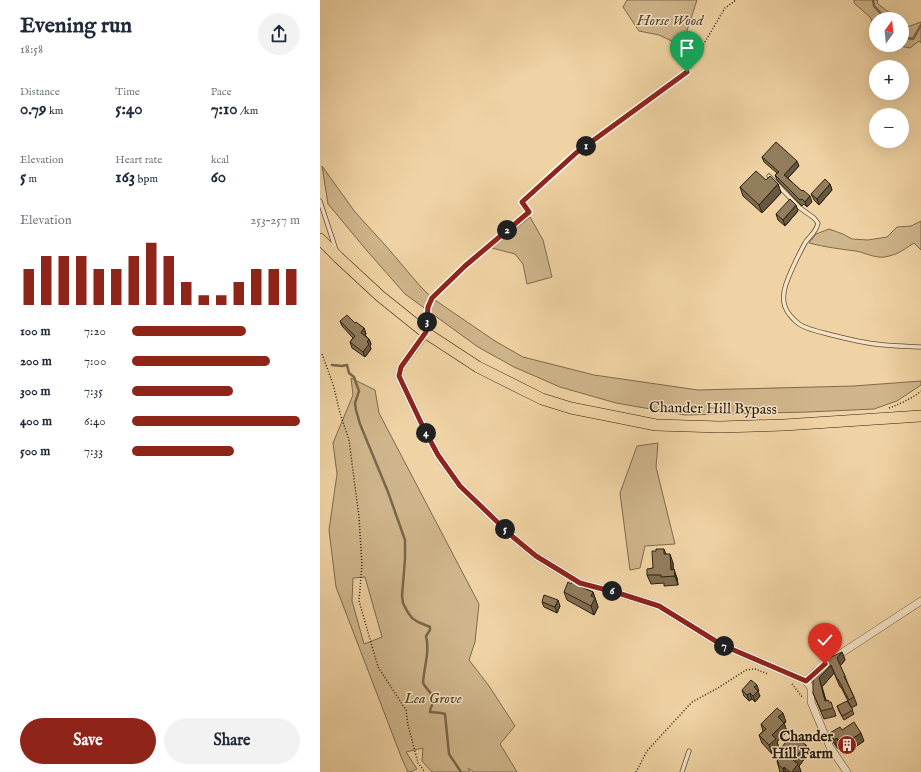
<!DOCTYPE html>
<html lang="en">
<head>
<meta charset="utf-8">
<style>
  :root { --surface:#fff; --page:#f2f2f3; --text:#1f2937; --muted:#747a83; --accent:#8f2418 }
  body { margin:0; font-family:"IM FELL English",serif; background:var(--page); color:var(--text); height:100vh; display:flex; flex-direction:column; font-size:15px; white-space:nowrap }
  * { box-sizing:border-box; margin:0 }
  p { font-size:13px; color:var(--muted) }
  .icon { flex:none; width:22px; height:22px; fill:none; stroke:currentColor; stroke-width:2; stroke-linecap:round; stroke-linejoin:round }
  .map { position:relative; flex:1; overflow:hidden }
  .drawer { display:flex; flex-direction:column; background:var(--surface); width:320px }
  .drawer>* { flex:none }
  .needle { width:26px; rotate:15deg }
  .buttons { position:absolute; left:549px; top:12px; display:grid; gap:8px }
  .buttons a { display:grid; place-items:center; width:40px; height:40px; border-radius:50%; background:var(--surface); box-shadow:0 4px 16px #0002; font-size:20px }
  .pin { position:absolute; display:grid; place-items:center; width:34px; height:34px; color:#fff; margin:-41px -17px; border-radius:50% 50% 50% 0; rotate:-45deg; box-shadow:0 0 4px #0007 }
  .pin .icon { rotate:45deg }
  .km { position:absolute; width:20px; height:20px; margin:-10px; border-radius:50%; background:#222; color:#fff; font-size:11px; line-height:20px; text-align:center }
  .round { display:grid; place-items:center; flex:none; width:42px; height:42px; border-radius:21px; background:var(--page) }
  .head { display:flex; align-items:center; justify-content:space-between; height:68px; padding:0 20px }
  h1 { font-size:22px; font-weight:700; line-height:30px }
  .figures { display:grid; grid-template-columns:repeat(3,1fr); gap:6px; height:68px; padding:4px 20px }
  .figures div { display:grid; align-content:center }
  .figures b { font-size:17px; font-weight:700 }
  .figures small { font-size:11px; font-weight:400 }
  .figures p { font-size:11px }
  .chart { height:112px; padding:8px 20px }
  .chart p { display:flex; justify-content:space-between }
  .chart svg { width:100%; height:72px; margin-top:4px; stroke:var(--accent); stroke-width:6 }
  .cta { display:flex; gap:8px; margin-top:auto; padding:8px 20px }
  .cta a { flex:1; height:46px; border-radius:24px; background:var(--accent); color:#fff; font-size:16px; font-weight:700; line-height:46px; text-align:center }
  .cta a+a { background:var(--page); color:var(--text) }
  ul { padding:0 20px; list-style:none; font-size:13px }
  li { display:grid; grid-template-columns:64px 48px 1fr; align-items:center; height:30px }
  li i { height:10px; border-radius:5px; background:var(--accent) }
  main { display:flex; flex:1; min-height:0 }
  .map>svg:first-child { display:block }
  .green { fill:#cfb58b; stroke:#7e6a4e; fill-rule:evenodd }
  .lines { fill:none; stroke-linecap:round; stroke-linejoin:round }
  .stream { stroke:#79674b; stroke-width:2.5 }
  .service-casing { stroke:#5d4d36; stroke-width:5 }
  .minor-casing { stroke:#5d4d36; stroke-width:8 }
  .trunk-casing { stroke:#2c2011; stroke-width:12 }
  .path { stroke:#2c2011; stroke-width:1.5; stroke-dasharray:1 2; stroke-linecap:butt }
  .service { stroke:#f5e2c4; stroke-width:3.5 }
  .minor { stroke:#f5e2c4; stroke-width:7 }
  .trunk { stroke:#f0d3a4; stroke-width:11 }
  .wall { fill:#7e6c50; stroke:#2c2011 }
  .shaded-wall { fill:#665841; stroke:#2c2011 }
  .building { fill:#927d5d; stroke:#2c2011 }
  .route-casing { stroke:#fff; stroke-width:8 }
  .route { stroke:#8f2418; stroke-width:5 }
  .labels { text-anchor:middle; stroke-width:3; stroke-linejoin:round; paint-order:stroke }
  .park-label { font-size:15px; font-style:italic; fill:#554530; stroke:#f5e2c4 }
  .street-label { font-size:15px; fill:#2c2011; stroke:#f5e2c4 }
  .poi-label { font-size:15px; font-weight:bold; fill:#2c2011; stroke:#f5e2c4; text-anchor:end }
</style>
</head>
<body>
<main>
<section class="drawer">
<div class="head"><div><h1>Evening run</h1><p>18:58</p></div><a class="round"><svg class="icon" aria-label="share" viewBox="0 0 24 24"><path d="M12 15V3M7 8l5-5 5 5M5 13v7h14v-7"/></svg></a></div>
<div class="figures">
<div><p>Distance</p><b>0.79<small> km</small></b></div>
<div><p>Time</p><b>5:40</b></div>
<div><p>Pace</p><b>7:10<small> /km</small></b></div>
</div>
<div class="figures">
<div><p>Elevation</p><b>5<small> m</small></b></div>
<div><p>Heart rate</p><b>163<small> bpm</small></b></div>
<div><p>kcal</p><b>60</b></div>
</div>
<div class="chart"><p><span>Elevation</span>253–257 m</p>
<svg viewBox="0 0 160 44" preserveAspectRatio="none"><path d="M5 44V22M15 44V14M25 44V14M35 44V14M45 44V22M55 44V22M65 44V14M75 44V6M85 44V14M95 44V30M105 44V38M115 44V38M125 44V30M135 44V22M145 44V22M155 44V22"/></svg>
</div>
<ul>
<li><b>100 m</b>7:20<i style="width:68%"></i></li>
<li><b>200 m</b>7:00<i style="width:82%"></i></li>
<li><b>300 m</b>7:35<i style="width:60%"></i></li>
<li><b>400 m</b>6:40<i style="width:100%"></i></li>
<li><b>500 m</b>7:33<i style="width:61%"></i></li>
</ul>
<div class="cta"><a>Save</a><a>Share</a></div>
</section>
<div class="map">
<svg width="601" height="772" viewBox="0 0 601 772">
  <rect width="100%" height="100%" fill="#f0d3a4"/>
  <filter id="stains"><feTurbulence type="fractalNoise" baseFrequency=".005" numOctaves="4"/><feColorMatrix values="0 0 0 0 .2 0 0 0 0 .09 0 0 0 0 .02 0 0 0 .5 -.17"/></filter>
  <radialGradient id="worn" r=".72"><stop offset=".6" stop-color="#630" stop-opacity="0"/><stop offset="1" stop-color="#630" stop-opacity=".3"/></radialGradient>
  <g class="green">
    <path d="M307,0H377L362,46L339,35L319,31L303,7Z"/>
    <path d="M534,0H558L557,3L567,11L577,16V19H556V30L550,17L534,3Z"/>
    <path d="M601,22V43L599,41L590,48L577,45H582V26L587,27Z"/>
    <path d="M2,166L35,212L66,246L100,286L112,298L175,341L203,357L274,375L378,390L534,386L601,381V385L577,401L554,409L488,412L365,415L296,403L240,387L194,367L158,347L85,294L48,252L8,204Z"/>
    <path d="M210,217L223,240L232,277L207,284L203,264L195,254L172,248Z"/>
    <path d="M601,221V250L594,243C586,248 579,254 569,256C558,260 546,253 536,251C520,249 504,247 489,243L496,234L509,229L523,234L532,239L548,240L567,237L577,227L591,226Z"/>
    <path d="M31,378L55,390L59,413L159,604L155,642L149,660L169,686L195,726L180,744L197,772H154L148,768L150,772H112L102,761L103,748L86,752L97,769L90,772H88L82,759L16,587L9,530L17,474L13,443L33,395ZM45,577L62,637L44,644L32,601L33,578Z"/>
    <path d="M338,443L336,467L355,544L325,546L320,568L310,570L300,493L317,446Z"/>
  </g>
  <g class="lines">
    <g class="stream">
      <path d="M553,0L554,6L566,19"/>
      <path d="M582,37L593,39L601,25"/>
      <path d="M12,365L22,366L27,365L29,373L34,377L36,383L39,391L35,403L36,410L40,424L68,492L85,540V559L82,596L83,603L87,611L92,618L98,622L110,627V630L106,636C110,651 104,667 103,683C106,689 115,695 113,703C112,706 110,708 110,712C115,713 120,712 125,714L129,754L141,772"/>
    </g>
    <g class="service-casing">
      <g id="service">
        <path d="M449,176L480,208L494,218L498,223C496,233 490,235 485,243C478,256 471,270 466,284C460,302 465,313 479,324C486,329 500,332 508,334C520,337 531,340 543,342C562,346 582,346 601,347"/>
        <path d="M0,201L16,250"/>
        <path d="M362,772L369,751"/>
      </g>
    </g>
    <g class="minor-casing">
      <g id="minor">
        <path d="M106,333L81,367L79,376L104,429L118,455L140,486L193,537L216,556L260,583L298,593L339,606L402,645L486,681"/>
        <path d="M514,658L601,601"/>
        <path d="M498,670L486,681L491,688V702L510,747L527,772"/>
      </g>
    </g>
    <g class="trunk-casing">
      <path id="trunk" d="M0,239L19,258L60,296L106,333L158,367L222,399L251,408L336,425L400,427L464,425L601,416"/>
    </g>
    <g class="path">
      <path d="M107,321L108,307L112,298L145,266L209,212L202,202L209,195L256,153L367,72L405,8L416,0"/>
      <path d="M2,354L13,384L20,413L29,440L39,517L42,565L39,601L58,667L86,710L88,725L98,763L105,772"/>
      <path d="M569,408C580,404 591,399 601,391"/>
      <path d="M472,684L483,698"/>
      <path d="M316,772L327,751L372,702L398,688L426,670L435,669L448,674"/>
    </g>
    <use href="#service" class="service"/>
    <use href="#minor" class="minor"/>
    <use href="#trunk" class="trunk"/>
  </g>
  <g class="wall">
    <path d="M442,157L479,166L468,178L492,202L487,207L484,204L482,206L457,180L455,175L457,173L444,162Z"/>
    <path d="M446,180L458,184L461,193L442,213L423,196L420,187Z"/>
    <path d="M510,184L512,190L499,205L494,200L491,194Z"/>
    <path d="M478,211L465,226L458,220L456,214Z"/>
    <path d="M20,321L35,323L44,328L46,334L45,335L49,339L51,344L50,346L51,349L45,357L32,348L30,342L33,338L22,326Z"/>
    <path d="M344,549L346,554L353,563V569L357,578L358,585L344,586V583L331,584L327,575L333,568L336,551Z"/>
    <path d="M264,588L273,592L278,607L274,615L247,600L244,592Z"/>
    <path d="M222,602L240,606L237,613L224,607Z"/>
    <path d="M522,652L525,660L520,666L525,676L528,684L534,697L537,705L531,708L534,714L524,720L519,711L517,706L531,707L521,687H520L514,673L502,687L506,700L509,702L514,710L516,716L504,719L493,693Z"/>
    <path d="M422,690L439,691L438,692L440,696L435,702L432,699L429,701L424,696Z"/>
    <path d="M466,722L464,723L467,732L457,742L459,748L452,754L442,743L439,735L443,731L441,724Z"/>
    <path d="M522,730L544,741L525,754L520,747L518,749L513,742L510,733Z"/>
    <path d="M486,745L489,753L479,766L481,772H460L457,761L464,752L462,747Z"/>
  </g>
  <g class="shaded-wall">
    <path d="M477,161L479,166L466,180L464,175Z"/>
    <path d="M458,184L461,193L442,213L439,205Z"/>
    <path d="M510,184L512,190L499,205L497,199Z"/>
    <path d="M490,196L492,202L487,207L485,202Z"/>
    <path d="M476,205L478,211L465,226L463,220Z"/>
    <path d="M44,328L46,334L43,338L41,333Z"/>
    <path d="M49,339L51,344L50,346L51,349L45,357L43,352L47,342Z"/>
    <path d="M350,554L353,563L354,577L351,570Z"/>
    <path d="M354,569L357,578L358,585L355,576Z"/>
    <path d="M273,592L278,607L274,615L271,606V596Z"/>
    <path d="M238,600L240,606L237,613L235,607Z"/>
    <path d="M522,652L525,660L520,666L517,658Z"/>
    <path d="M511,665L514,673L502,687L508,709L505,701L499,678Z"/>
    <path d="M437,685L439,691L438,692L440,696L435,702L433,696L434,687Z"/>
    <path d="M430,693L432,699L429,701L427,695Z"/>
    <path d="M463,713L466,722L464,723L467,732L457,742L459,748L452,754L449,745L452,735L458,717Z"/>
    <path d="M541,733L544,741L525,754L522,745Z"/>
    <path d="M517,738L520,747L518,749L514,740Z"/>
    <path d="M486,745L489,753L479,766L481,772H472L473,760Z"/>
    <path d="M464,767L466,772H464L463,769Z"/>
  </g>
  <g class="building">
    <path d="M456,142L477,161L464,175L482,191L483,190L490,196L485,202L482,199L480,200L455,175L459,172L442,157Z"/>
    <path d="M436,171L446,180L450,176L458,184L439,205L420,187Z"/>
    <path d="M505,179L510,184L497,199L491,194Z"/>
    <path d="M470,199L476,205L463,220L456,214Z"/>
    <path d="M27,315L35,323L36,322L44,328L41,333L49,339L47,342L49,344L43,352L30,342L35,336L20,321Z"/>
    <path d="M336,549H344V554H350L351,570L354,569L355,576L341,577V575H327V569L333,568L332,551H336Z"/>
    <path d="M253,579L263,584L261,587L273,592L271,596L275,598L271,606L244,592L248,582L251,584Z"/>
    <path d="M224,595L238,600L235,607L222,602Z"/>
    <path d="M522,652L517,658L525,676H524L534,697L529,700L518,679H517L511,665L499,678L505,701L508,700L509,702H511L513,708L501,711L493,693V680L492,676V674L505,660Z"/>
    <path d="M431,680L437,685L434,687L438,691L433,696L430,693L427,695L422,690Z"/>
    <path d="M527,701L533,710L522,716L517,706Z"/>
    <path d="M457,708L463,713L458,717L464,723L452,735L456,739L449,745L439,735L446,729L441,724Z"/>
    <path d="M534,722L541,733L522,745L517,738L514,740L510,733L520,727L522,730Z"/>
    <path d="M472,734L486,745L473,760L478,764L472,772H470L464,767L463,769L458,764L459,763L457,761L466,750L462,747Z"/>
  </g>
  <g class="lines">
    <g class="route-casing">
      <path id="route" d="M367,72L256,153L202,202L209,212L145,266L112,298L108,307L106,332L81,367L79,376L104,429L118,455L140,486L193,537L216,556L260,583L298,593L339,606L402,645L486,681L505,664"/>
    </g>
    <use href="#route" class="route"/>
  </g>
  <defs>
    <g id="building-disc" transform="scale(1)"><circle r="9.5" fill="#8f2418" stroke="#f5e2c4"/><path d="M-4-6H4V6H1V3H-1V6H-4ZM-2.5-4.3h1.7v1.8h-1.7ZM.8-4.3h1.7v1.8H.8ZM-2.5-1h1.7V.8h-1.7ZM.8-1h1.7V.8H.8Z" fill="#fff"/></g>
  </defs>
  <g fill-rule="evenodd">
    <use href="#building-disc" x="527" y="745"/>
  </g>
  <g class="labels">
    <g class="park-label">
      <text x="350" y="25">Horse Wood</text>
      <text x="113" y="703">Lea Grove</text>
    </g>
    <g class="street-label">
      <text transform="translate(393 408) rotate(1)" y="5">Chander Hill Bypass</text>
    </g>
    <g class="poi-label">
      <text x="513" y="741">Chander<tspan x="513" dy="17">Hill Farm</tspan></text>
    </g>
  </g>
  <rect width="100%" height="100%" filter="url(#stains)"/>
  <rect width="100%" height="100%" fill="url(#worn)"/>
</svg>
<div class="buttons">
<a><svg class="needle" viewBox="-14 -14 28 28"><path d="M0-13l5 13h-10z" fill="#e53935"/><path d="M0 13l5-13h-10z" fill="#747a83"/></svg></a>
<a>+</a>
<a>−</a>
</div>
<div class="pin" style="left:367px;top:72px;background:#1e9e55"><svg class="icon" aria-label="arrive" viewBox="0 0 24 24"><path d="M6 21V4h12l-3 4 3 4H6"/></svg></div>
<div class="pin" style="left:505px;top:664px;background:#d93025"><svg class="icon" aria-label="check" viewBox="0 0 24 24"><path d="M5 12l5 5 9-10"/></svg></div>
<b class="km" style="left:266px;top:146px">1</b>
<b class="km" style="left:187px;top:230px">2</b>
<b class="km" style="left:107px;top:322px">3</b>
<b class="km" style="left:106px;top:433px">4</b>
<b class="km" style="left:185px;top:529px">5</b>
<b class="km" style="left:292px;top:591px">6</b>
<b class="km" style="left:404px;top:646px">7</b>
</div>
</main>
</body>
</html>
